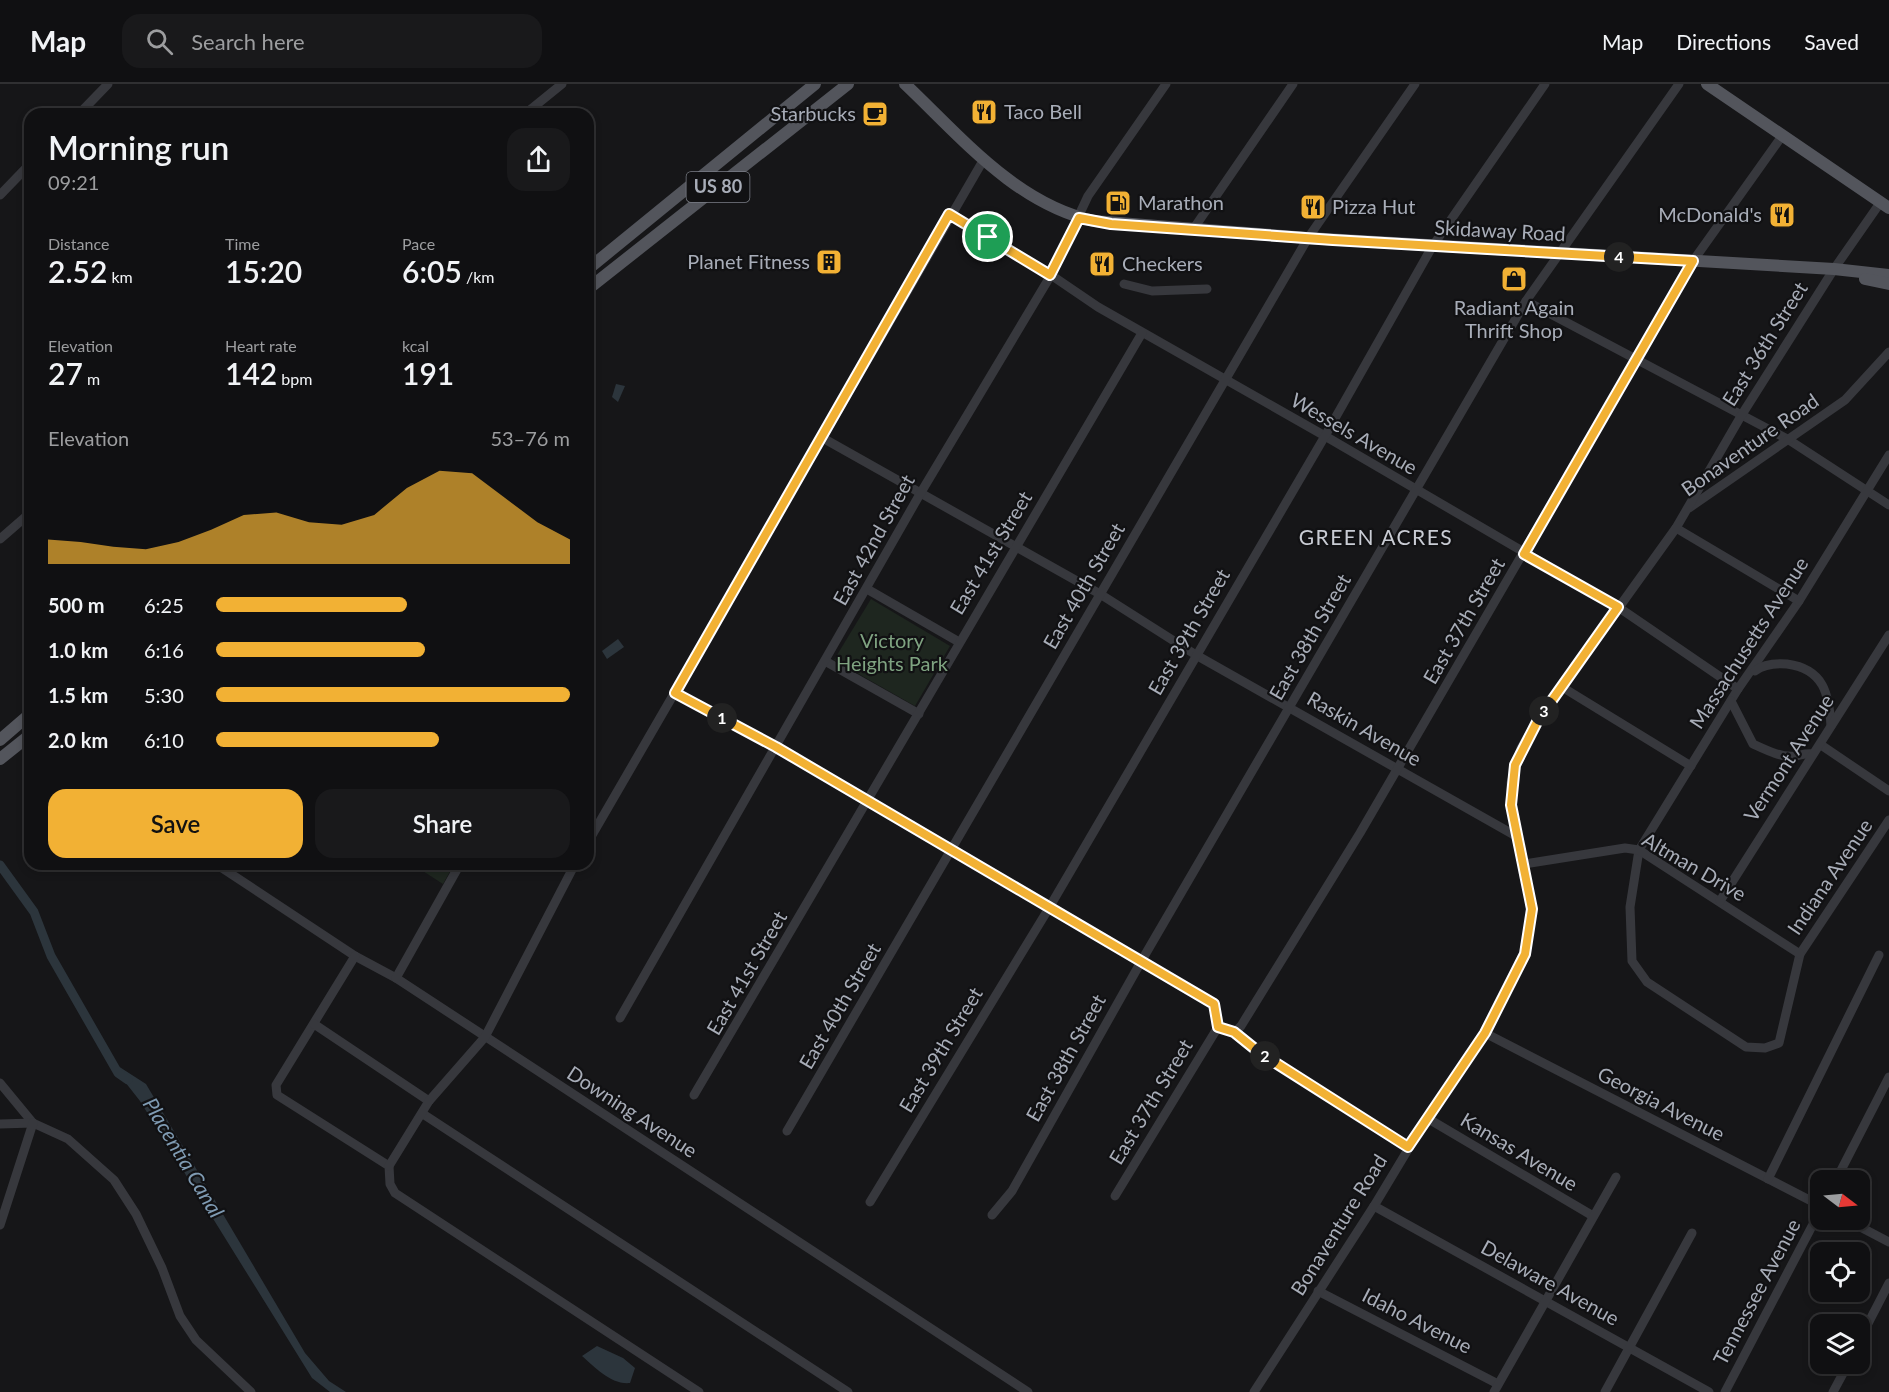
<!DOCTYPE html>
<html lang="en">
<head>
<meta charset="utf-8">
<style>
  :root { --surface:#101012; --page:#19191b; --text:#f1f3f6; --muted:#9c9d9f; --line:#303032; --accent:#f2b134 }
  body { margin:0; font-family:Lato,sans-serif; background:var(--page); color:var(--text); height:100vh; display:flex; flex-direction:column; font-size:22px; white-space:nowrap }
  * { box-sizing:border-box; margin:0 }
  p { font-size:20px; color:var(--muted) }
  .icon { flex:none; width:33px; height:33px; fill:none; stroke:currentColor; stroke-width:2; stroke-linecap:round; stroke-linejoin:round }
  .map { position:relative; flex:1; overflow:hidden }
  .sheet { position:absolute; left:24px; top:24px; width:570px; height:762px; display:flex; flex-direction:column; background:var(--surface); border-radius:18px; box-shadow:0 3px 9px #0003,0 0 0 2px var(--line) }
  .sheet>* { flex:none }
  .needle { width:39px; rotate:106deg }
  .fabs { position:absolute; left:1810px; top:1086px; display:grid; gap:12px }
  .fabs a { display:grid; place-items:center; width:60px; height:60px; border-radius:12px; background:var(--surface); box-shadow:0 3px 9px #0003,0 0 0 2px var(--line); font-size:30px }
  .pin { position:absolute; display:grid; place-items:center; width:51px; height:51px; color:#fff; margin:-26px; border:3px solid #fff; border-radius:50%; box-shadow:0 2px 6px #0007 }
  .km { position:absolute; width:30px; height:30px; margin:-15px; border-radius:50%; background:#222; color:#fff; font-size:16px; line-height:30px; text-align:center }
  .round { display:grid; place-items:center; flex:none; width:63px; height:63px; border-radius:18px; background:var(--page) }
  .summary { display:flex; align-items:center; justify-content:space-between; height:102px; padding:0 24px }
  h1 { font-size:33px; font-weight:600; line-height:45px }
  .stats { display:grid; grid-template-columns:repeat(3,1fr); gap:9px; height:102px; padding:6px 24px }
  .stats div { display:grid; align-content:center }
  .stats b { font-size:30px; font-weight:600 }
  .stats small { font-size:16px; font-weight:400 }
  .stats p { font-size:16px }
  .chart { height:168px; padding:12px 24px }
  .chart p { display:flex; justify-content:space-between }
  .chart svg { width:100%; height:108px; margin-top:6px; fill:var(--accent); opacity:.7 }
  .button { display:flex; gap:12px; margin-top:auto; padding:12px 24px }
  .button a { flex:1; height:69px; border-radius:18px; background:var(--accent); color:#111; font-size:24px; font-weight:600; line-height:69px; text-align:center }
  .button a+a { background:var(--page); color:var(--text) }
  ul { padding:0 24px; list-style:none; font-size:20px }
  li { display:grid; grid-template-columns:96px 72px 1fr; align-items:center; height:45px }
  li i { height:15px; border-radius:8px; background:var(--accent) }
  header { display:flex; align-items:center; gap:36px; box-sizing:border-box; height:84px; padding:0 30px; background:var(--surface); border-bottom:2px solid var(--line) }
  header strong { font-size:28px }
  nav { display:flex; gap:33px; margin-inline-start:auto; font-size:21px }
  .search { width:420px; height:54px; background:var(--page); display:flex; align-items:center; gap:15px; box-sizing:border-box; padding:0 21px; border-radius:18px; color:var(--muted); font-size:22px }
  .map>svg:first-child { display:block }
  .green { fill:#1e261f }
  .water { fill:#2c353c }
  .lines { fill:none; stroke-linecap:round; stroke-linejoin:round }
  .canal { stroke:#2c353c; stroke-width:9 }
  .minor { stroke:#37383d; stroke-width:9 }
  .major { stroke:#53555c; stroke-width:12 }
  .route-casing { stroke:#fff; stroke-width:12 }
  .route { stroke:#f2b134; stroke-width:8 }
  .labels { text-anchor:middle; stroke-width:4.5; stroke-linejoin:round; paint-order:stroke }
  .shield { fill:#111113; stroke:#7b7e86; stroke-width:1.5 }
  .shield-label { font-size:18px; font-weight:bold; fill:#a8adb8 }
  .poi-label { font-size:20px; fill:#a8adb8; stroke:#111113; text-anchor:start }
  .street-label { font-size:20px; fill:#a8adb8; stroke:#111113 }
  .park-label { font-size:20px; fill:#7fa381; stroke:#111113 }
  .neighbourhood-label { font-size:21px; letter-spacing:1.5px; fill:#c9ccd4; stroke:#111113 }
  .water-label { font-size:21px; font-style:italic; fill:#7f9bb3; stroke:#111113 }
</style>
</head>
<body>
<header>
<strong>Map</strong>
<div class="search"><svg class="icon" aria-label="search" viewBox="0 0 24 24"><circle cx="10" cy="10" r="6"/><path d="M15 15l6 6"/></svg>Search here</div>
<nav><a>Map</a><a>Directions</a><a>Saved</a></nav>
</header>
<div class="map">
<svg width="1889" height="1308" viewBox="0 0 1889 1308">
  <rect width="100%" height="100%" fill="#161618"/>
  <g class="green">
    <path d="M871,515L950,562L915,622L834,576Z"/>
    <path d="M412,780H454L443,800Z"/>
  </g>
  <g class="water">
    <path d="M616,300L625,302L618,318L612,313Z"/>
    <path d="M618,555L624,563L607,575L602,567Z"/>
    <path d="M71,902L118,982L146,1000L305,1269L329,1297L346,1308H330L312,1294L140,1017L118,989Z"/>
    <path d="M597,1262L623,1274L635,1284L630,1299C611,1301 595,1283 582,1272Z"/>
  </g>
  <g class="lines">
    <path class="canal" d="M0,781L34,828L51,872L118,989L128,996"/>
    <g class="minor">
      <path d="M79,30L108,0"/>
      <path d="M525,30L562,0"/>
      <path d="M0,111L30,80"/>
      <path d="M949,130L1051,191L1098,223L1325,352L1618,523L1738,605"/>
      <path d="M1194,144L1293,0"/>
      <path d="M1124,200L1152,207L1207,205"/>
      <path d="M1526,217L1789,356L1889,421"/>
      <path d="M821,353L1100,510L1196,571L1516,752"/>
      <path d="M1889,371L1799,517L1738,605L1639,766L1630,823L1632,877L1647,898L1746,963L1765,964L1779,959L1800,870L1889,736"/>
      <path d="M1689,424L1845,316L1889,268"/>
      <path d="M1676,444L1799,517"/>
      <path d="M0,455L30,429"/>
      <path d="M867,505L959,558"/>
      <path d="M825,577L919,630"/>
      <path d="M1755,587C1764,580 1775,579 1787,580C1824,585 1829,610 1831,642"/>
      <path d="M1562,603L1691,682"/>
      <path d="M675,609L776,663L1214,920L1218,943L1234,949L1260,969L1409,1063"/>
      <path d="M1731,617L1753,660C1764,665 1781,674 1795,672C1802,671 1805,669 1813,670"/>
      <path d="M1821,661L1889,707"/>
      <path d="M588,758L984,75"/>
      <path d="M216,780L355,872L396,894L1028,1308"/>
      <path d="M1524,780L1625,764L1639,766L1800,870"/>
      <path d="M1720,817L1889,551"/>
      <path d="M355,872L276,1001L277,1011L389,1082L390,1100L395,1109L699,1308"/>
      <path d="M396,894L460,780"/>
      <path d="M620,934L920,410L1051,191L1088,112L1166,0"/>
      <path d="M314,940L429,1017"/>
      <path d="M1234,949L1241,942L1360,749L1693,177L1782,52"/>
      <path d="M1485,949L1821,1122"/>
      <path d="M0,999L33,1039"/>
      <path d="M694,1011L1142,249"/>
      <path d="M423,1030L848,1308"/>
      <path d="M1427,1034L1593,1132"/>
      <path d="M0,1040L33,1039L68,1055L114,1096L136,1130L162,1184L180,1232L196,1256L251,1308"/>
      <path d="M787,1047L1308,154L1415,0"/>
      <path d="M389,1082L429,1017L485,953L575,780"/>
      <path d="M1768,1095L1879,871"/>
      <path d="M1836,1096L1889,993"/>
      <path d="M1115,1112L1218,943"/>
      <path d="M870,1118L1049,824L1325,352L1432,163L1545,0"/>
      <path d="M1374,1122L1709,1308"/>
      <path d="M992,1131L1012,1107L1142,876L1526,217L1679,0"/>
      <path d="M1847,1136L1889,1158"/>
      <path d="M0,1141L33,1039"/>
      <path d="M1318,1207L1498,1300"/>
      <path d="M1860,1255L1889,1199"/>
      <path d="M1254,1308L1374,1122L1427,1034L1485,949L1525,870L1532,825L1516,752L1511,721V699L1521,664L1538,636L1676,444L1741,332L1834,185L1880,119"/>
      <path d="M1494,1308L1616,1093"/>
      <path d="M1605,1308L1692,1149"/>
      <path d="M1725,1308L1821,1125"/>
      <path d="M1833,1308L1848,1280"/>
    </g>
    <g class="major">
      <path d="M905,0C961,53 1016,120 1094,137L1308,154L1834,185L1889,191"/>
      <path d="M1707,0L1889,124"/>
      <path d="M588,185L815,0"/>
      <path d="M1865,195L1889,200"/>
      <path d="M588,205L848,0"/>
      <path d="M0,656L30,630"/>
      <path d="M0,675L30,651"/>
    </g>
  </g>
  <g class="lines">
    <g class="route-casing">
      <path id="route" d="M949,130L1050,191L1079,134L1111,140L1333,156L1693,177L1524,470L1618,523L1538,636L1515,681L1511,721L1532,825L1525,870L1485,949L1408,1063L1260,969L1234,948L1218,943L1214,920L776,663L675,609Z"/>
    </g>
    <use href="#route" class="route"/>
  </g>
  <defs>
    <g id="restaurant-square" transform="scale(1.35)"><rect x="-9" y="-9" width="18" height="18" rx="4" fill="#f2b134" stroke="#111113"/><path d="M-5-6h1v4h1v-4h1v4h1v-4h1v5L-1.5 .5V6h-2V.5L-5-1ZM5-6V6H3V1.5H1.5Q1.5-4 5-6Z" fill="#111"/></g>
    <g id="cafe-square" transform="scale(1.35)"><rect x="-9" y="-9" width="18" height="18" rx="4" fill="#f2b134" stroke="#111113"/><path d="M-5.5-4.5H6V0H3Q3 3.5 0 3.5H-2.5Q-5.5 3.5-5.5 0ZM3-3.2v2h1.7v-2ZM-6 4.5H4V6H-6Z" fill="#111"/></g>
    <g id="fuel-square" transform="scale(1.35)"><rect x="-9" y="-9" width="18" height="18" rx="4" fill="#f2b134" stroke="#111113"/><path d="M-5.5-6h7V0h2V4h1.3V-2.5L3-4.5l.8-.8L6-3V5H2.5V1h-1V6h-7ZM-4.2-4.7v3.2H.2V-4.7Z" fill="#111"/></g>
    <g id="building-square" transform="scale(1.35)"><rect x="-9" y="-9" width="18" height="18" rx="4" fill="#f2b134" stroke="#111113"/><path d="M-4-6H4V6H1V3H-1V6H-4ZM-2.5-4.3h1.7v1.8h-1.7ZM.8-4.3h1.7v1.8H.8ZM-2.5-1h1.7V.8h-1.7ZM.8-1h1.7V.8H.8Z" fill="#111"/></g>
    <g id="shop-square" transform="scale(1.35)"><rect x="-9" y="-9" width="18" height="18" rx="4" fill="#f2b134" stroke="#111113"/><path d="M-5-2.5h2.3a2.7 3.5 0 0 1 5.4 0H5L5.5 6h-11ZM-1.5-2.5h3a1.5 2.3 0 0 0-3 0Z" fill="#111"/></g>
  </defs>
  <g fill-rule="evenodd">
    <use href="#restaurant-square" x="984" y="28"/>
    <use href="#cafe-square" x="875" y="30"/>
    <use href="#fuel-square" x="1118" y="119"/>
    <use href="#restaurant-square" x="1313" y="123"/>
    <use href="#restaurant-square" x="1782" y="131"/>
    <use href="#building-square" x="829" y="178"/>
    <use href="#restaurant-square" x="1102" y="180"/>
    <use href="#shop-square" x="1514" y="195"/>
  </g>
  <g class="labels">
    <rect class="shield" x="686.5" y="88" width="63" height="30" rx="4.5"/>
    <g class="shield-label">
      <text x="718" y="109">US 80</text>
    </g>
    <g class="poi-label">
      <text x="1004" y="35">Taco Bell</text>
      <text x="856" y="37" text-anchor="end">Starbucks</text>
      <text x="1138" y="126">Marathon</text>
      <text x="1332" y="130">Pizza Hut</text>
      <text x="1762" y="138" text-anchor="end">McDonald's</text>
      <text x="810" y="185" text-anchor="end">Planet Fitness</text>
      <text x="1122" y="187">Checkers</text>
      <text x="1514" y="231" text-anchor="middle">Radiant Again<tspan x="1514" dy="23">Thrift Shop</tspan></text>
    </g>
    <g class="street-label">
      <text transform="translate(1500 147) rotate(3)" y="7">Skidaway Road</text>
      <text transform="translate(1765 260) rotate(-58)" y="7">East 36th Street</text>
      <text transform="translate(1354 350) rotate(30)" y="7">Wessels Avenue</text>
      <text transform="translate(1750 361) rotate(-35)" y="7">Bonaventure Road</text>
      <text transform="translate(874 456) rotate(-61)" y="7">East 42nd Street</text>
      <text transform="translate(991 469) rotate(-59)" y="7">East 41st Street</text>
      <text transform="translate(1084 502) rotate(-60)" y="7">East 40th Street</text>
      <text transform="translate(1464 537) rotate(-60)" y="7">East 37th Street</text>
      <text transform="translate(1189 548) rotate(-60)" y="7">East 39th Street</text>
      <text transform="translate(1310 553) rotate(-60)" y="7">East 38th Street</text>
      <text transform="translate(1749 559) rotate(-57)" y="7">Massachusetts Avenue</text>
      <text transform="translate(1364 645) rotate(30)" y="7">Raskin Avenue</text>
      <text transform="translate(1789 674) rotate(-57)" y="7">Vermont Avenue</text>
      <text transform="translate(1694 783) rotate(30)" y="7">Altman Drive</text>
      <text transform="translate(1830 793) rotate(-56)" y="7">Indiana Avenue</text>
      <text transform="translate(747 889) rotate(-60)" y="7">East 41st Street</text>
      <text transform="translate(840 922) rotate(-60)" y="7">East 40th Street</text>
      <text transform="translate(941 966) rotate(-59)" y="7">East 39th Street</text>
      <text transform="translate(1066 974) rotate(-61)" y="7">East 38th Street</text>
      <text transform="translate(1151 1018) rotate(-59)" y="7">East 37th Street</text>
      <text transform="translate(1661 1020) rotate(27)" y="7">Georgia Avenue</text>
      <text transform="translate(632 1028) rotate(33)" y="7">Downing Avenue</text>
      <text transform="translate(1519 1068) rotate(31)" y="7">Kansas Avenue</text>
      <text transform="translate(1339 1141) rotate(-58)" y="7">Bonaventure Road</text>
      <text transform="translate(1550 1199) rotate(29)" y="7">Delaware Avenue</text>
      <text transform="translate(1757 1208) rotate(-62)" y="7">Tennessee Avenue</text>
      <text transform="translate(1417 1237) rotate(27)" y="7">Idaho Avenue</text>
    </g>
    <g class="park-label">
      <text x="892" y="564">Victory<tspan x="892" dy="23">Heights Park</tspan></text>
    </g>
    <g class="neighbourhood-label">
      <text x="1376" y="461">GREEN ACRES</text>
    </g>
    <g class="water-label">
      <text transform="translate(183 1074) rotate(59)" y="7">Placentia Canal</text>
    </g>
  </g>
</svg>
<div class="fabs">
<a><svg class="needle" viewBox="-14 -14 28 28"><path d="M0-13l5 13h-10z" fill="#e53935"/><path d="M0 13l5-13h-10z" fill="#9c9d9f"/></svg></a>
<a><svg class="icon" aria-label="locate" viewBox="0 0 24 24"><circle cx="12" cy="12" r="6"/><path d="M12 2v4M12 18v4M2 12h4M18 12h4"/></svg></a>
<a><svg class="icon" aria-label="layers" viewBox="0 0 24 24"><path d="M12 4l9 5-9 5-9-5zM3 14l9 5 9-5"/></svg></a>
</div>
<div class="pin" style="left:988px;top:153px;background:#1e9e55"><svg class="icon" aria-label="arrive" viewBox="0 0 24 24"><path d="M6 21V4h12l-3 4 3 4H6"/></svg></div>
<b class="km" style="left:722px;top:634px">1</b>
<b class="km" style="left:1265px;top:972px">2</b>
<b class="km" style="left:1544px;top:627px">3</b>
<b class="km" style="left:1619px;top:173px">4</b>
<section class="sheet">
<div class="summary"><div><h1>Morning run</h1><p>09:21</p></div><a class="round"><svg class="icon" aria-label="share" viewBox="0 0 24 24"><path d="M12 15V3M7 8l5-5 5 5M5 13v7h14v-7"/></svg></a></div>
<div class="stats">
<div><p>Distance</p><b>2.52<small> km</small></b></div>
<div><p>Time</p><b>15:20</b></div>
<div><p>Pace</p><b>6:05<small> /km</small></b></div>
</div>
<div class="stats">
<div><p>Elevation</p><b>27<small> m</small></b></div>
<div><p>Heart rate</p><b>142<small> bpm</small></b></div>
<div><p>kcal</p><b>191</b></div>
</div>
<div class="chart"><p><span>Elevation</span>53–76 m</p>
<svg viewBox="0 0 160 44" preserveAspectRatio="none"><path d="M0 44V34L10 35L20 37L30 38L40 35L50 30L60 24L70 23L80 27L90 28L100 24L110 13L120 6L130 7L140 17L150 27L160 34V44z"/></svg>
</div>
<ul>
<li><b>500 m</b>6:25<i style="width:54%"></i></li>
<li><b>1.0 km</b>6:16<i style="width:59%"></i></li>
<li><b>1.5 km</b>5:30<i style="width:100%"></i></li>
<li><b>2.0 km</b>6:10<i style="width:63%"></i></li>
</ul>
<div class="button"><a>Save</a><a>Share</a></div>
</section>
</div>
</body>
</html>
